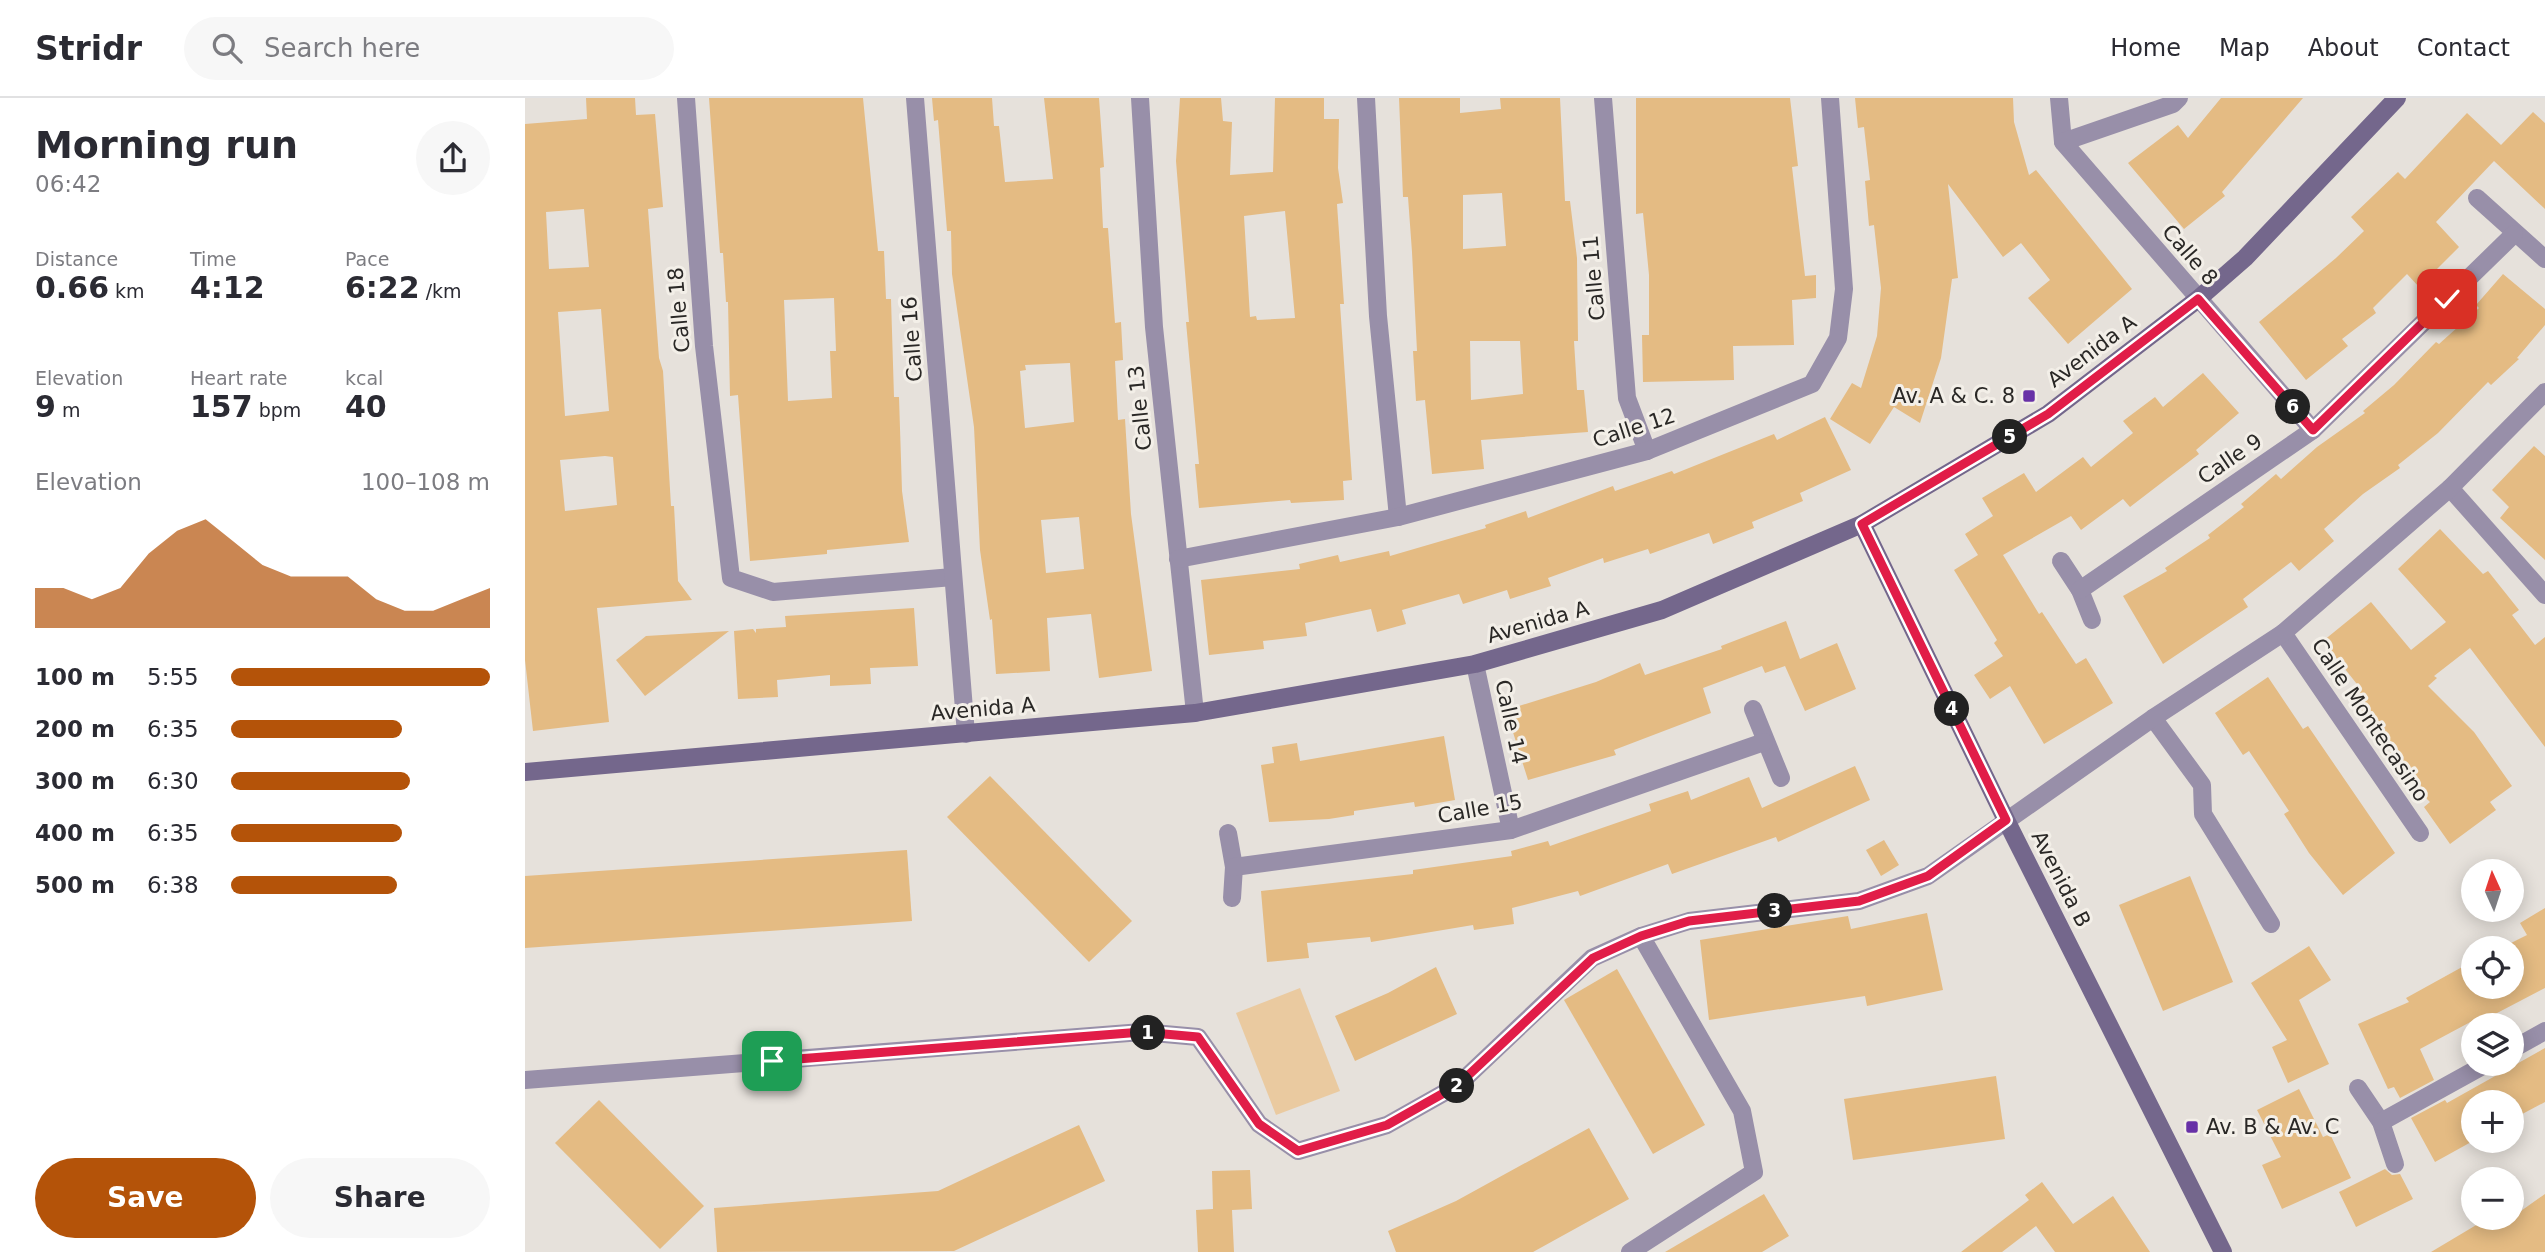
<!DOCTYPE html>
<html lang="en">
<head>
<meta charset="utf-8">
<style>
  :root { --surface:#fff; --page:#f7f7f7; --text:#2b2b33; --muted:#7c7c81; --line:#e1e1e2; --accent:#b45309 }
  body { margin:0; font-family:"DejaVu Sans",sans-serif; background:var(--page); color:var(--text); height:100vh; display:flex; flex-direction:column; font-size:26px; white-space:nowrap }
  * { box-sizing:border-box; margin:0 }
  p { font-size:23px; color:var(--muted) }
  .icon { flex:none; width:38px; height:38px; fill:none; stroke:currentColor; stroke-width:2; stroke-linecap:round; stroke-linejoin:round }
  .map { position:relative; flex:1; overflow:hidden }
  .sheet { display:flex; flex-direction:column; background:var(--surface); width:525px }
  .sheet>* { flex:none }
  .needle { width:46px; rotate:357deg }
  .tools { position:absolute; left:1936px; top:761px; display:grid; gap:14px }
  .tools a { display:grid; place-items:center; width:63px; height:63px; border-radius:50%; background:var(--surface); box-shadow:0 4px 18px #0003; font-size:35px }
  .pin { position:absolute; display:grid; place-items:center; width:60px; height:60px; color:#fff; margin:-30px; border-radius:14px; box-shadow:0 4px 10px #0006 }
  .km { position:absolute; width:35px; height:35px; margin:-18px; border-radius:50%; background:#222; color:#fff; font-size:19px; line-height:35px; text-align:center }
  .round { display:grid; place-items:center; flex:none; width:74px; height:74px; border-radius:37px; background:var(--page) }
  .headline { display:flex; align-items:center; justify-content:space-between; height:119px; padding:0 35px }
  h1 { font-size:38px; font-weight:800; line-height:52px }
  .stats { display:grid; grid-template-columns:repeat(3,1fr); gap:10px; height:119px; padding:7px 35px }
  .stats div { display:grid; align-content:center }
  .stats b { font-size:30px; font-weight:800 }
  .stats small { font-size:19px; font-weight:400 }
  .stats p { font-size:19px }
  .chart { height:196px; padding:14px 35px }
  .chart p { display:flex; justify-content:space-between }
  .chart svg { width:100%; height:126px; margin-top:7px; fill:var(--accent); opacity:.7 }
  .primary-button { display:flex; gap:14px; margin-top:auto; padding:14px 35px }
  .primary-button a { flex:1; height:80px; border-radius:42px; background:var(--accent); color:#fff; font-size:28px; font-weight:800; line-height:80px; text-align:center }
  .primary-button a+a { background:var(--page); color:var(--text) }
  ul { padding:0 35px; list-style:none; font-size:23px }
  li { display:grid; grid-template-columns:112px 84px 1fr; align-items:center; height:52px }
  li i { height:18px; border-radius:9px; background:var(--accent) }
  header { display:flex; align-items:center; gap:42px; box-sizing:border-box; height:98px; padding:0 35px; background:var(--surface); border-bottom:2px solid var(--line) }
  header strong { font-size:33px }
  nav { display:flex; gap:38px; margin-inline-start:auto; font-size:24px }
  .search { width:490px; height:63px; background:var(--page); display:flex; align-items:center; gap:18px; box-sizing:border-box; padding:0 24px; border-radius:38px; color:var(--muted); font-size:26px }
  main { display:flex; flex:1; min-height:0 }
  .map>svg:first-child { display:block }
  .green { fill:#eacaa0 }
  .building { fill:#e4bb83; fill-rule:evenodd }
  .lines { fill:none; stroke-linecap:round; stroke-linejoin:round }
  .street { stroke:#988fa9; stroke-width:18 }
  .secondary { stroke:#74678c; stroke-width:18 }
  .route-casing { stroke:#fff; stroke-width:14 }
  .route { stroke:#e11d48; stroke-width:9 }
  .poi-dot { fill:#6831a7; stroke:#f3efe8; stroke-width:2.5 }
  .labels { text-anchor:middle; stroke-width:6; stroke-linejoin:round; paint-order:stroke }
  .street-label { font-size:21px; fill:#2a2826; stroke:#f3efe8 }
  .poi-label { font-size:21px; fill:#2a2826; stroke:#f3efe8; text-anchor:end }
</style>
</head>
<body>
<header>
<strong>Stridr</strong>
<div class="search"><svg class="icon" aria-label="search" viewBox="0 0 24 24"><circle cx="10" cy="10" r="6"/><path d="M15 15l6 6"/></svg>Search here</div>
<nav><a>Home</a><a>Map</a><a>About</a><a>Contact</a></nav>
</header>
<main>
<section class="sheet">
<div class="headline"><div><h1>Morning run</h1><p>06:42</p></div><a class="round"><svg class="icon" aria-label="share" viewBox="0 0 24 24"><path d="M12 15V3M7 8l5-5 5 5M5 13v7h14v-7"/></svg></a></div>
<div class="stats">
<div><p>Distance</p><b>0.66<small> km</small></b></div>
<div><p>Time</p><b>4:12</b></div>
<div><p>Pace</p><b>6:22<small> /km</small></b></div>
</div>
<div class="stats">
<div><p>Elevation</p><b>9<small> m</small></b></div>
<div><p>Heart rate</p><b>157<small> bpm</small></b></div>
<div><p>kcal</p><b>40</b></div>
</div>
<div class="chart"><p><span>Elevation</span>100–108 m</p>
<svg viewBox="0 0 160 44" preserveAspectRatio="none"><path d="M0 44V30L10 30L20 34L30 30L40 18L50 10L60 6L70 14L80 22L90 26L100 26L110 26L120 34L130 38L140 38L150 34L160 30V44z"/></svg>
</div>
<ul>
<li><b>100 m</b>5:55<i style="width:100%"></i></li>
<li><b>200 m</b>6:35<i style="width:66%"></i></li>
<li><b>300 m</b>6:30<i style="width:69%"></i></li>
<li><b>400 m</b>6:35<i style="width:66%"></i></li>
<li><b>500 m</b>6:38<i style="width:64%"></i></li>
</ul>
<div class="primary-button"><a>Save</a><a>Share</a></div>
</section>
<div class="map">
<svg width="2020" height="1154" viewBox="0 0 2020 1154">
  <rect width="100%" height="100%" fill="#e6e1db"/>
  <path class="green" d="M775,890L815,993L751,1017L711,915Z"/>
  <g class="building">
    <path d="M61,0H110L111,17L130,16L138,109L123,111L134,260L138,273L146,408H149L153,483L167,502L72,510L84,624L8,633L0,562V26L62,21ZM59,111L64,169L24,171L21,114ZM76,211L84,313L40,318L33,214ZM80,358L88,359L92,407L40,413L35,362Z"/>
    <path d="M184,0H338L353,153H359L361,201H366L369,299H374L377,393L384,444L302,452V456L225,463L213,297L205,298L203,204H201L198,155H195ZM309,200L311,253H305L307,300L263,303L259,202Z"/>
    <path d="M407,0H467L469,28H474L480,84L528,81L519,0H574L579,69L575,70L578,130H583L590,225L596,224L598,262L590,263L593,322L600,321L606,416L627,573L574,580L566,516L522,520L525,573L471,576L467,521L465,522L455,452L449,329L427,176L426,133H422L413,22L409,23ZM545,265L549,324L500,330L495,273L501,272L500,267ZM554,419L559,471L521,475L516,422Z"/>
    <path d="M655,0H696L698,23L707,24L705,77L748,74L750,0H799V21H814L813,70L818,105L812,106L819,206H815L827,382L818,383L819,402L766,405L765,402L674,410L670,366H674L661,224H664L651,63ZM760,113L770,220L732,222L731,218L725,219L719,118Z"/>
    <path d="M874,0H935V15L976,11L975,0H1035L1040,103H1045L1052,160L1053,243H1049L1052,292H1059L1063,334L956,342L959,371L907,376L900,302L891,303L888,253H892L887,154L883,99H878ZM977,95L981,148L938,151V97ZM945,243H995L998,296L946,302Z"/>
    <path d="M1111,0H1265L1273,68L1267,69L1280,178L1291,177V200L1267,202L1269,247L1208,248L1209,282L1118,284L1117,237H1124V177L1118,115L1111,116Z"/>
    <path d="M1330,0H1488L1489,24L1504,77L1511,72L1607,191L1543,246L1503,200L1525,182L1496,145L1478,159L1423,86L1433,180L1427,181L1416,260L1395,325L1369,309L1345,346L1305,321L1327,285L1336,290L1352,238L1356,190L1349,127L1344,128L1340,83L1345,82L1339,29L1333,30Z"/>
    <path d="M1696,0H1778L1697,94L1700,98L1659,131L1603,65L1653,27L1663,40Z"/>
    <path d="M2008,14L2020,25V111L1969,63L1911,124L1934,149L1894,189L1882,176L1848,210L1851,215L1817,241L1823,248L1781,282L1734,224L1811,160L1839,133L1826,119L1873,74L1880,81L1942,15L1976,47Z"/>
    <path d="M1978,176L2020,211V227L1992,260L1994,261L1966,287L1963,284L1913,335L1873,367L1875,370L1838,396L1799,431L1809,443L1774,473L1766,464L1718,501L1723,509L1638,566L1598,498L1642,473L1640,470L1685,440L1683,437L1719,409L1716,406L1751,376L1756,381L1792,349L1840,315L1838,313L1869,287L1911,244L1914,246L1954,210L1951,207Z"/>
    <path d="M1678,275L1714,315L1671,352L1674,356L1605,409L1598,401L1556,432L1546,418L1478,457L1514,516L1517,514L1551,566L1561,560L1588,605L1519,646L1485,588L1465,601L1449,577L1478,558L1469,545L1472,542L1429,472L1453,457L1440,436L1468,418L1457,400L1499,375L1511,394L1558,359L1566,369L1608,335L1598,323L1630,299L1638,309Z"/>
    <path d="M1300,319L1326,372L1275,395L1278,403L1227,424L1229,430L1188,446L1184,435L1125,456L1123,451L1079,465L1078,460L1023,480L1026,488L985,501L982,492L938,506L934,496L877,512L881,526L852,534L846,511L780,525L782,538L738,543L739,551L684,557L676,482L775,471L774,466L813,457L815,464L864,453L865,458L961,430L960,427L1001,413L1003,420L1088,388L1090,393L1147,373L1149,376L1249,336L1252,342Z"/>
    <path d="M2009,348L2020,358V462L1975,420L1984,409L1967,392Z"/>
    <path d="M1915,431L1958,476L1963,473L1994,512L1987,517L2010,547L2020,539V649L1945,550L1909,578L1912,580L1903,588L1949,634L1987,688L1965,704L1971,712L1925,746L1899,709L1905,704L1860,660L1870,650L1825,599L1835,590L1798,543L1846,504L1886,552L1921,524L1873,471Z"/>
    <path d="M389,510L393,568L345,570L346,586L305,588V577L252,582L253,599L213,601L209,533L228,531L231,535V531L261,529L260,518Z"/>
    <path d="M1261,523L1275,561L1312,545L1331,591L1280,613L1260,568L1240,575L1237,568L1178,590L1186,615L1089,652L1091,657L1003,682L981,612L1071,584L1115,565L1120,577L1197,551L1196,548Z"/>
    <path d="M204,533L120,598L91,562L121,538Z"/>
    <path d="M1743,579L1778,631L1783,628L1870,755L1818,797L1784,755L1759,716L1764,713L1724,653L1718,657L1690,615Z"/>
    <path d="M919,638L930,702L890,709L889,704L829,713V717L804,721L744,724L736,667L749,665L747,649L772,645L775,663Z"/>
    <path d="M1330,668L1345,702L1253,744L1251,739L1147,776L1143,766L1055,798L1053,793L987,810L989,826L949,832L948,827L846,844L845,839L782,845L784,860L742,864L736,793L888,776V772L987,758L986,753L1023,743L1025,748L1126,713L1124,706L1163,693L1166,702L1224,679L1237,710Z"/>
    <path d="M465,678L607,823L564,864L422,719Z"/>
    <path d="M1359,742L1374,767L1356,778L1341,752Z"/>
    <path d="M382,752L387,823L0,850V778Z"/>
    <path d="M1665,778L1708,884L1638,913L1594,807Z"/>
    <path d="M2020,810V890L1953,925L1951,921L1895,951L1909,982L1875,1000L1869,989L1863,991L1833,926L1884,904L1881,900L1948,863V889H1986V845L2002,837L1995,825Z"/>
    <path d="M1402,815L1418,892L1342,908L1340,898L1184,922L1175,842L1323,818L1326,831Z"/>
    <path d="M1784,848L1806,882L1774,902L1804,966L1763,985L1747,949L1762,942L1726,885Z"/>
    <path d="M911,869L932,916L830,963L810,918L863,895Z"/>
    <path d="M1092,871L1180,1027L1128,1056L1039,902Z"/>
    <path d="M2020,950V1004L1986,1022V1004H1948V1043L1910,1064L1886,1020L1920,1002L1922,1005Z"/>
    <path d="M1471,978L1480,1041L1328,1062L1319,1001Z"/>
    <path d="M1774,991L1798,1039L1805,1036L1826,1080L1757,1111L1737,1067L1756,1059L1732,1012Z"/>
    <path d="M74,1002L179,1108L135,1151L30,1045Z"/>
    <path d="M554,1027L580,1083L429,1153L192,1154L189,1110L413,1093Z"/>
    <path d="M1064,1030L1104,1101L1008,1154H871L863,1133L931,1103Z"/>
    <path d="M1860,1071L1867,1077L1875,1076L1888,1101L1831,1129L1814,1094Z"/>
    <path d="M725,1072L727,1111L707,1112L709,1154H673L671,1112L688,1111L687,1073Z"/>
    <path d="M1517,1084L1548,1126L1588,1098L1625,1154H1530L1511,1128L1477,1154H1436L1504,1102L1500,1097Z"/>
    <path d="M1239,1096L1264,1138L1237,1154H1140Z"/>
    <path d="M2020,1096V1154H1906L1963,1120H1986Z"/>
  </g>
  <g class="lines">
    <g class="street">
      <path d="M161,0L179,248L206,480L248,494L428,479"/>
      <path d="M390,0L441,636"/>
      <path d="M615,0L629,229L670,615"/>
      <path d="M841,0L853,218L873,419"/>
      <path d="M1078,0L1102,300L1122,353"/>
      <path d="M1534,0L1538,44L1788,332"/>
      <path d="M1538,44L1648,6L1654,0"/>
      <path d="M1952,100L2020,161"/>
      <path d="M1925,390L2020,497"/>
      <path d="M653,461L873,419L1122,353L1287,286L1313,240L1319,191L1305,0"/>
      <path d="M1536,463L1555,492L1567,522"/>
      <path d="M1555,492L1788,332L1989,136"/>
      <path d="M1758,535L1895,735"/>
      <path d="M950,566L986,732"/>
      <path d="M1228,611L1256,680"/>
      <path d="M1628,620L1677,687L1678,716L1746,826"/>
      <path d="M703,735L709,769L707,800"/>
      <path d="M709,769L986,732L1239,644"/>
      <path d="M1986,952L2020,933"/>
      <path d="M0,982L617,934L673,939L734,1026L773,1053L862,1027L933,987L1067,860L1116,838L1164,823L1334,803L1403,778L1628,620L1758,535L1925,390L2020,294"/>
      <path d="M1833,990L1856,1024L1870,1066"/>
      <path d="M1856,1024L1961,966"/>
      <path d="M1105,1154L1229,1074L1217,1013L1116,838"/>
    </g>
    <g class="secondary">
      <path d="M1337,426L1481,722L1698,1154"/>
      <path d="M0,674L670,615L950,566L1137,512L1337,426L1523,316L1673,201L1720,160L1872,0"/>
    </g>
  </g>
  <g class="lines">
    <g class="route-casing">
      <path id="route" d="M247,963L617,934L673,939L734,1026L773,1053L862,1027L933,987L1068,860L1116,838L1164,823L1334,803L1403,778L1481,722L1337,426L1523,316L1673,201L1788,332L1922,201"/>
    </g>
    <use href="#route" class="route"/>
  </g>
  <g class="poi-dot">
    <rect x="1497" y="291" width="14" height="14" rx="3.5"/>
    <rect x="1660" y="1022" width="14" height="14" rx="3.5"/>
  </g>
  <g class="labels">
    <g class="street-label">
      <text transform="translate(1665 157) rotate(49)" y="7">Calle 8</text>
      <text transform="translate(1069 180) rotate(-95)" y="7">Calle 11</text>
      <text transform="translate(154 212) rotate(-95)" y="7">Calle 18</text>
      <text transform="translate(387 241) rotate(-94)" y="7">Calle 16</text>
      <text transform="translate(1567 253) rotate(-37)" y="7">Avenida A</text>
      <text transform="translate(615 310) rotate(-96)" y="7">Calle 13</text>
      <text transform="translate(1109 330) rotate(-18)" y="7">Calle 12</text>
      <text transform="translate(1705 361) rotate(-34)" y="7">Calle 9</text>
      <text transform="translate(1013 524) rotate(-16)" y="7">Avenida A</text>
      <text transform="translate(458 611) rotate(-5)" y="7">Avenida A</text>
      <text transform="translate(1845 622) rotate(56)" y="7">Calle Montecasino</text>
      <text transform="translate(986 624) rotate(78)" y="7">Calle 14</text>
      <text transform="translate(955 711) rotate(-10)" y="7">Calle 15</text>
      <text transform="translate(1536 781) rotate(63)" y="7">Avenida B</text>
    </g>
    <g class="poi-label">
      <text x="1490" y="305">Av. A &amp; C. 8</text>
      <text x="1681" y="1036" text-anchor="start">Av. B &amp; Av. C</text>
    </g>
  </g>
</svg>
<div class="tools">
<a><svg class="needle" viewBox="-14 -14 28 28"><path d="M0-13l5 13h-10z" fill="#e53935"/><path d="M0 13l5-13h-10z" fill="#7c7c81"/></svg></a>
<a><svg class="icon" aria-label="locate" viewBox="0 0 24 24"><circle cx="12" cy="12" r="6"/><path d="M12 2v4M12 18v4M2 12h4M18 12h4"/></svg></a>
<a><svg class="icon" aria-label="layers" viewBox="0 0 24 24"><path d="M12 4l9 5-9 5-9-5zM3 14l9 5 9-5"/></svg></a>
<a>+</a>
<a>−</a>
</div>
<div class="pin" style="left:247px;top:963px;background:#1e9e55"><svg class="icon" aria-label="arrive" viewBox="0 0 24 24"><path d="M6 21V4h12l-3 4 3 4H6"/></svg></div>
<div class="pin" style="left:1922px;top:201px;background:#d93025"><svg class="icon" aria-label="check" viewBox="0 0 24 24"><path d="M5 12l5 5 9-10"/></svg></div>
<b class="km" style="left:623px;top:935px">1</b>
<b class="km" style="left:932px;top:988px">2</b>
<b class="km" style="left:1250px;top:813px">3</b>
<b class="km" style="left:1427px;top:611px">4</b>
<b class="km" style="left:1485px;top:339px">5</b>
<b class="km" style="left:1768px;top:309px">6</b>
</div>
</main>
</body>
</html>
